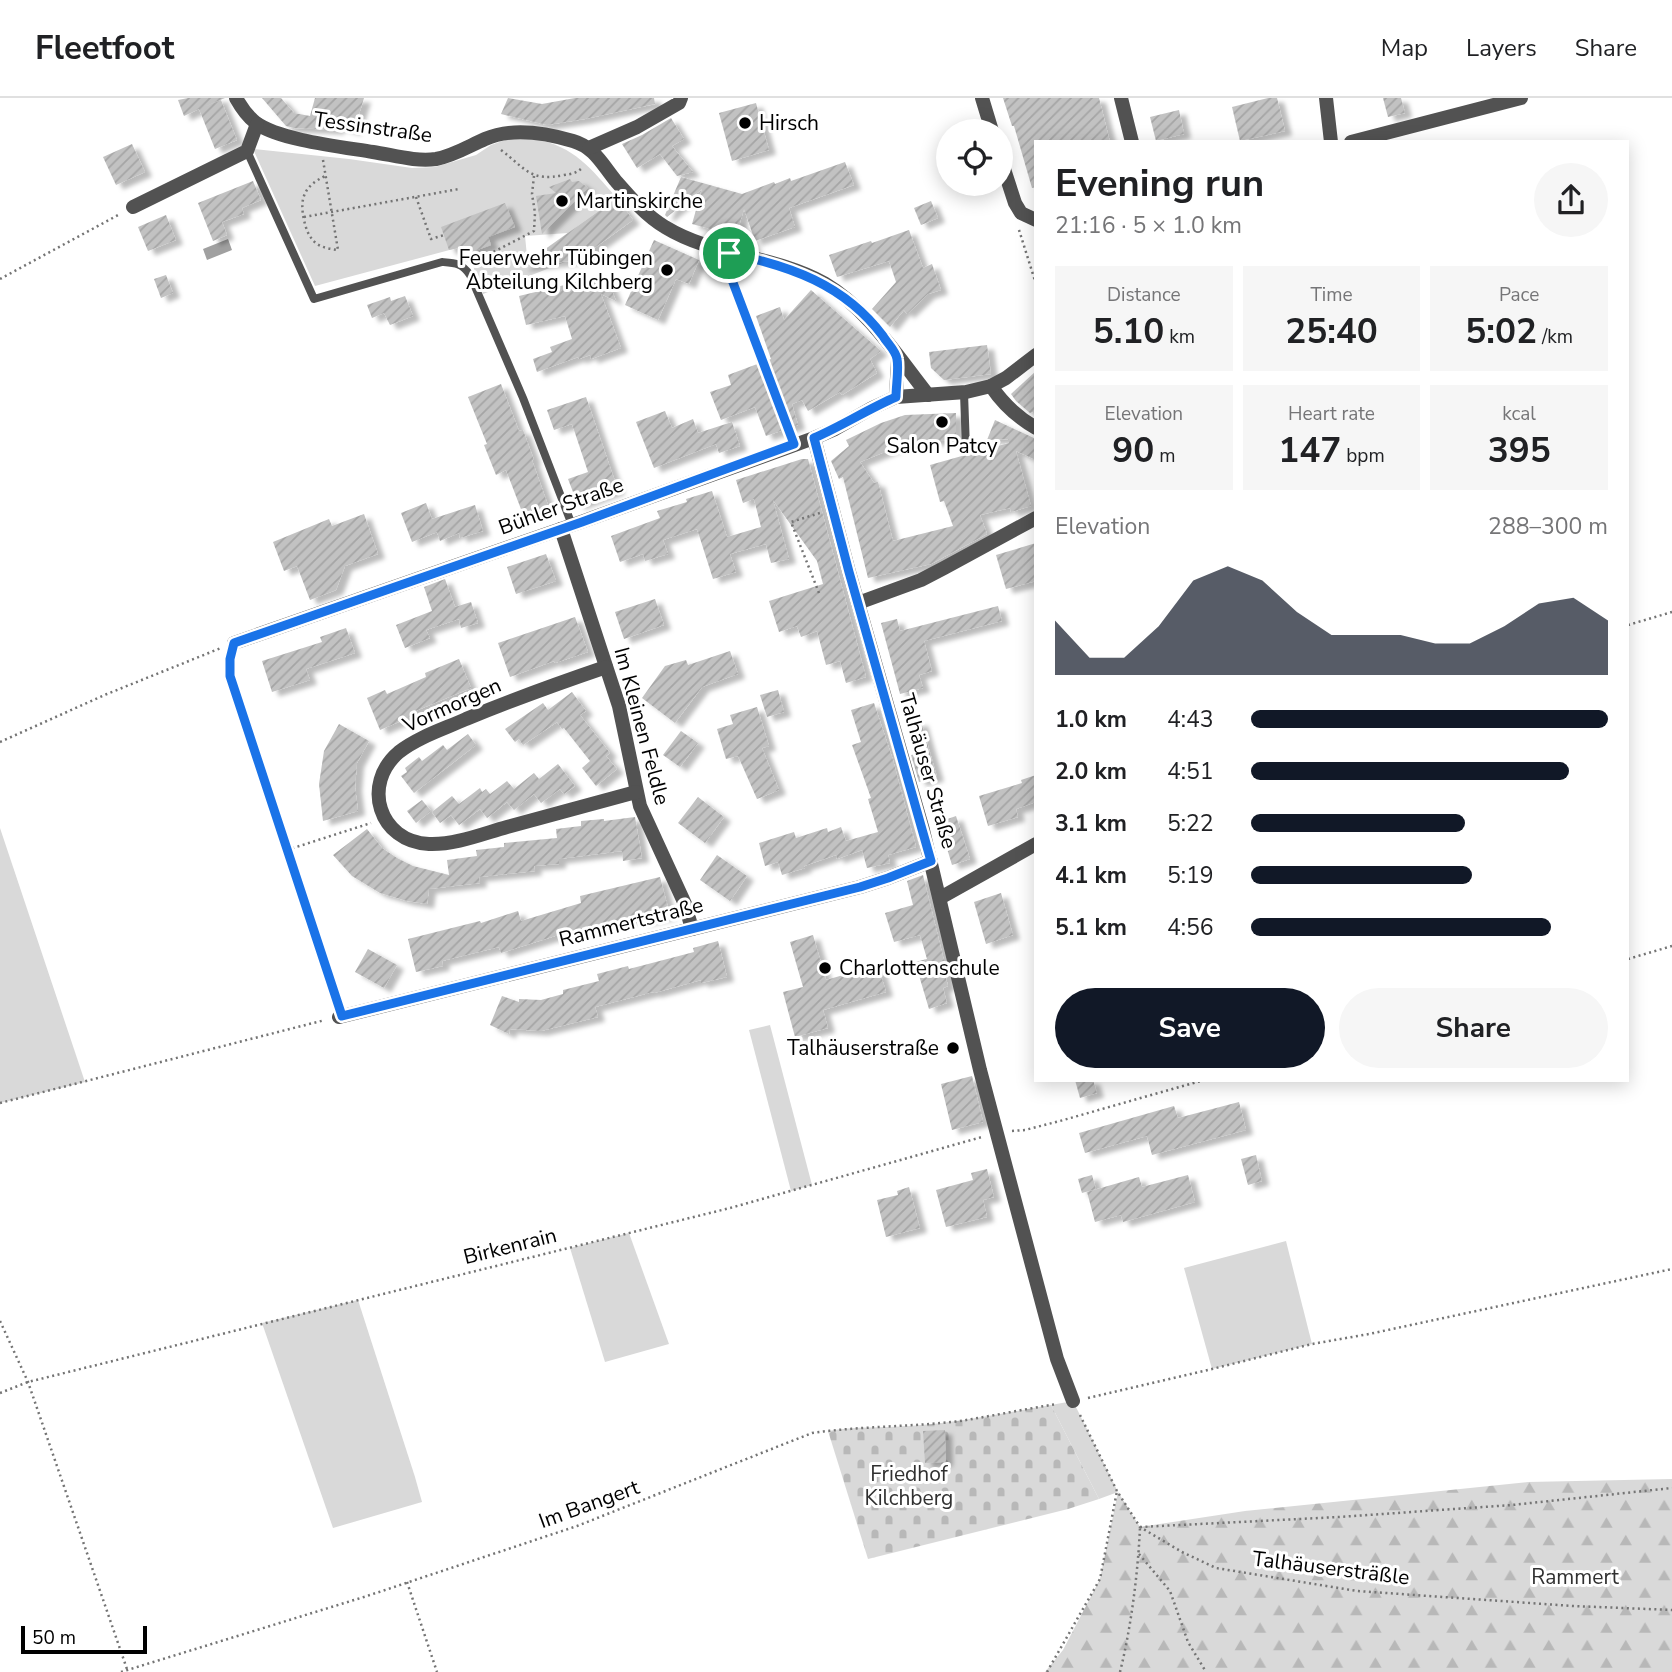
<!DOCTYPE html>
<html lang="en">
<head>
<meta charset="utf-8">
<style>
  :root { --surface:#fff; --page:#f6f6f6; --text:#202124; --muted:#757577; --line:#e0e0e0; --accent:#111827 }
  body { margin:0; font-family:"Nunito Sans",sans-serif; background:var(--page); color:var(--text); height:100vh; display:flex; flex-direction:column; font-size:26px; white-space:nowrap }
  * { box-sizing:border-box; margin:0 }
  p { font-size:23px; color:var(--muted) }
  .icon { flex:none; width:38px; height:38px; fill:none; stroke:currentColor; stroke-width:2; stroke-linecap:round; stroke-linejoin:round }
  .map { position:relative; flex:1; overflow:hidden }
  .details { position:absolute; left:1034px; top:42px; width:595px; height:942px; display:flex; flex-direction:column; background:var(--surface); border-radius:0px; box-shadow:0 4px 18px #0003 }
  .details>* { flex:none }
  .tools { position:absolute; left:936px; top:21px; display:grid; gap:14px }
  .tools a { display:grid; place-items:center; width:77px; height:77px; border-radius:50%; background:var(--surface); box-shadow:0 4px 18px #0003; font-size:35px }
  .scale { position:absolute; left:21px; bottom:18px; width:126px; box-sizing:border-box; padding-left:7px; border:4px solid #000; border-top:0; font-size:19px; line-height:24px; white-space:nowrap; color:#000; -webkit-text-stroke:5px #fff; paint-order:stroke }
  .pin { position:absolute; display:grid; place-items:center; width:60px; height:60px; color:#fff; margin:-30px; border:4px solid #fff; border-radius:50%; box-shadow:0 2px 7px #0007 }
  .round { display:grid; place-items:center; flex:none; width:74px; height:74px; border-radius:37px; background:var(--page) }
  .head { display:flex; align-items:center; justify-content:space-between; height:119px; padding:0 21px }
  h1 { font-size:38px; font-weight:700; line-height:52px }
  .metrics { display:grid; grid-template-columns:repeat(3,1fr); gap:10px; height:119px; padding:7px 21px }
  .metrics div { display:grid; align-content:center; border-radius:0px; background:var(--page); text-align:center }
  .metrics b { font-size:35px; font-weight:700 }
  .metrics small { font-size:19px; font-weight:400 }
  .metrics p { font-size:19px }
  .chart { height:196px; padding:14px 21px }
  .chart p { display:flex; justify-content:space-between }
  .chart svg { width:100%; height:126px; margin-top:7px; fill:var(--accent); opacity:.7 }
  .cta { display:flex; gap:14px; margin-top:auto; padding:14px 21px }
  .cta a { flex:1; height:80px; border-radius:42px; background:var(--accent); color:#fff; font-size:28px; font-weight:700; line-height:80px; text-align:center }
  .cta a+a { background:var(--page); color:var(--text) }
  ul { padding:0 21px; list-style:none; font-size:23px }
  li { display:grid; grid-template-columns:112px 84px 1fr; align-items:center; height:52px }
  li i { height:18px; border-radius:9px; background:var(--accent) }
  header { display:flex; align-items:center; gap:42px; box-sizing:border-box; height:98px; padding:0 35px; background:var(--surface); border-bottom:2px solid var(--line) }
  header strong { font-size:33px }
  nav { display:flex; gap:38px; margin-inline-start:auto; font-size:24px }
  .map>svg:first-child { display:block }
  .green { fill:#d9d9d9 }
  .forest { fill:url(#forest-firs) }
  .cemetery { fill:url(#cemetery-stones) }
  .water { fill:#a0a0a0 }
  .building { fill:url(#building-hatch); filter:url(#shadow) }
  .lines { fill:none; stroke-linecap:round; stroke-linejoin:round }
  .path { stroke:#747474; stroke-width:2.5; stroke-dasharray:2 3.5; stroke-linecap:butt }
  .service { stroke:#525252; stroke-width:8 }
  .minor { stroke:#525252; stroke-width:14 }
  .route-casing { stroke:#fff; stroke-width:14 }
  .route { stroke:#1a73e8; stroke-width:9 }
  .poi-dot { fill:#000; stroke:#fff; stroke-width:2.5 }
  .labels { text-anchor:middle; stroke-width:6; stroke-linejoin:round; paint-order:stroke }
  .poi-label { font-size:21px; fill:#000; stroke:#fff; text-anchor:start }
  .street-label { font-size:21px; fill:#000; stroke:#fff }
  .park-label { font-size:21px; fill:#303030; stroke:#fff }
</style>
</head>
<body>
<header>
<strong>Fleetfoot</strong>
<nav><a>Map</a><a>Layers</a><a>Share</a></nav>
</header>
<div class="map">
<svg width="1672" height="1574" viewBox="0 0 1672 1574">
  <defs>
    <pattern id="forest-firs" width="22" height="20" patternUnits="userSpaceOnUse" patternTransform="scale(1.75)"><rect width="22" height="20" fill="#d9d9d9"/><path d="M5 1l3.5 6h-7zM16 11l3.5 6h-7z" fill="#b8b8b8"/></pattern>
    <pattern id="cemetery-stones" width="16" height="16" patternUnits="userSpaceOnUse" patternTransform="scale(1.75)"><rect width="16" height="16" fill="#d9d9d9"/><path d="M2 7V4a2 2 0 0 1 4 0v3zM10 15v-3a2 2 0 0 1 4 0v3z" fill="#b8b8b8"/></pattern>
    <pattern id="building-hatch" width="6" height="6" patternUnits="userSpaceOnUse" patternTransform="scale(1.75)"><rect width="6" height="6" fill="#c2c2c2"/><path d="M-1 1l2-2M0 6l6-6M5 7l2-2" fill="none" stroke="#a5a5a5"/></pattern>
    <filter id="shadow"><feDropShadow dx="7" dy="4.5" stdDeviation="2" flood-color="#0004"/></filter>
  </defs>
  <rect width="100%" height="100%" fill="#fff"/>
  <g class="green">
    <path d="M533,40C577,50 589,69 617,100L568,135L525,138L528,168L565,164L483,196L472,165L476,162L475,153L461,158L457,150L315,188L253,51L349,61L412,70L435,69L476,57L491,47L508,41Z"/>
    <path d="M0,730L85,984L0,1005Z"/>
    <path d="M770,927L812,1087L791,1093L749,932Z"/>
    <path d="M629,1135L669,1246L605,1264L570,1150Z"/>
    <path d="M1286,1143L1312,1246L1212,1271L1184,1170Z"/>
    <path d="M358,1202L415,1379L422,1404L333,1430L262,1225Z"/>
    <path d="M1073,1303L1118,1394L1099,1401L1051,1307Z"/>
  </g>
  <path class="forest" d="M1672,1381V1574H1045L1063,1552L1100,1481L1118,1394L1140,1429L1245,1413L1528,1384Z"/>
  <path class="cemetery" d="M1051,1307L1099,1401L1068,1411L868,1461L828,1333C855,1328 883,1330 910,1328C958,1325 1004,1315 1051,1307Z"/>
  <path class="water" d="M228,141L232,152L207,162L203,151Z"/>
  <g class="building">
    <path d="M188,0H225L204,9L221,2L237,42L215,51L199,11L184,18L178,2Z"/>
    <path d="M262,0H281L294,15L310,18L315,0H364L354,33L338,28L337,32L294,30L286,28Z"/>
    <path d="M508,0L542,6L575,0H654L655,6L585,21L547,27L501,16Z"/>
    <path d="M1003,0H1099L1110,44H1036V89L1032,90L1014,28H1012Z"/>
    <path d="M1268,0H1277L1285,33L1240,43L1232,9Z"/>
    <path d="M1383,0H1401L1405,15L1388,19Z"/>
    <path d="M756,5L769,52L732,63L719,15Z"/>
    <path d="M1179,12L1184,36L1156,43L1150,19Z"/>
    <path d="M671,20L684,41L672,48L693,74L677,78L660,56L637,70L622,46L642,37Z"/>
    <path d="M132,46L145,74L116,87L103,59Z"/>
    <path d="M845,64L854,87L789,110L795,129L755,143L744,111L736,138L692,126L702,91L667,119L665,117L681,79L742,96L774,84L775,86L790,80L791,83Z"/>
    <path d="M570,81L572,84L579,83L588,90L542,136L536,98L556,95L549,89Z"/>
    <path d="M253,83L261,102L242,110L244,116L222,124L227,137L213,143L198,105Z"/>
    <path d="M617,100L633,122L593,151L595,160L520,169Z"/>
    <path d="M931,103L938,120L921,127L914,110Z"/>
    <path d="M505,105L515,129L488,139L491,147L461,158L458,150L449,152L441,129Z"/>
    <path d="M166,117L176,142L148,153L138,129Z"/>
    <path d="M909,132L923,170L932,166L941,192L928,196L907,216L904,212L890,229L872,211L896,184L889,163L837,179L829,157L871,143L872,145Z"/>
    <path d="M654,142L699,162L689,186L676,181L658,222L625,207Z"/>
    <path d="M166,177L173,195L161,200L154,181Z"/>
    <path d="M606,177L616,203L601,196L621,250L591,261L590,257L579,261L578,259L537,274L533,261L552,254L550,249L572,241L565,218L526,227L519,198Z"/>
    <path d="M811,192L881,253L870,261L877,275L842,297L840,294L808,313L802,302L792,306L798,327L766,338L755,309L721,322L710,294L731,287L728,277L771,261L756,218L780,209L784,222Z"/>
    <path d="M405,198L413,218L390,227L384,215L372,220L367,207L390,199L391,203Z"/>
    <path d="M987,247L991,276L944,282L931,270L929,254Z"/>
    <path d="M1036,273V313L1030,315L1016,303L1011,296Z"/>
    <path d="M501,286L519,333L523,332L534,362H532L549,410L524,419L506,372L496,377L484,347L487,346L468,299Z"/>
    <path d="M586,299L618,392L578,407L568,381L588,374L572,326L554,332L547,312Z"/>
    <path d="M665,313L672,330L693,321L698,335L732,324L740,348L719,355L716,346L654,370L636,324Z"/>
    <path d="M956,315V342L907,345L860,364L874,385L878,384L893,443L953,428L944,403L940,404L930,367L976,354H986V351L1009,345V341L987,342L995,322L1036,341V362L1016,353L1031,408L1011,414L1010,410L980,417L987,436L931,466L868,480L843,379L839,381L831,363L849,348L846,342L881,325L905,317Z"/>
    <path d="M802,361H808L866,579L846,585L840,563L826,567L817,533L801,539L797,528L779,534L769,503L823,486L817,463L773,402L789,461L771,465L766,446L730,456L736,474L713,481L697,431L663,442L668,456L645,463L643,456L620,464L611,438L660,420L657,413L687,404L686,401L712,393L727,439L761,429L754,401L743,405L736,382Z"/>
    <path d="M426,405L432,421L475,407L483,433L460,440L459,435L440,443L437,434L412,444L401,415Z"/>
    <path d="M364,416L378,456L345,468L336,492L310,502L297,468L284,473L273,444L329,421L332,428Z"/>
    <path d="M1036,445V483L1006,491L996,457Z"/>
    <path d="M546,456L556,483L516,496L507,469Z"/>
    <path d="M445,481L455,509L471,504L478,525L461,530L459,521L426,532L430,540L405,550L396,527L432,513L424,489Z"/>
    <path d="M655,501L664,527L624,541L615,514Z"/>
    <path d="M998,508L1002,523L924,543L932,573L919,577L923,590L900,596L881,525L897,521L900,533Z"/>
    <path d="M575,519L588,554L555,565L554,563L510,579L498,545Z"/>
    <path d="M346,530L355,555L306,571L310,582L272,594L262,563L322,544L320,539Z"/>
    <path d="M730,553L738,576L702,589L675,625L642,600L665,568L686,562L688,567Z"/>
    <path d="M459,561L471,590L413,614L415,617L380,632L367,600L385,592L387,596L426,579L425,575Z"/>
    <path d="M778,592L784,614L767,619L760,597Z"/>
    <path d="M572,594L586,613L580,617L610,655L606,658L617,671L596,688L582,670L590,663L564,630L562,631L557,624L523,647L519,641L515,644L505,631L543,605L548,612Z"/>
    <path d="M874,605L893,662L916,749L888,757L890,765L867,770L862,752L837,761L836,757L804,768L805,770L782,777L778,764L765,768L759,745L794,734L796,740L827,730L828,734L841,729L846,743L878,734L868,701L871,700L852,647L861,644L851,612Z"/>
    <path d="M757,609L769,648L762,650L779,692L757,701L738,658L726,661L717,631L733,626L730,617Z"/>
    <path d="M921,623L937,679L919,684L911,657L916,656L908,626Z"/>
    <path d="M339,626L369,643L357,665L355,689L358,713L323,723L319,686L324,653Z"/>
    <path d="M681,633L698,645L680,669L663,657Z"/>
    <path d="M468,636L476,647L414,695L401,678L407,674L405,670L419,659L422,663L443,647L447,652Z"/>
    <path d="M558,666L575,688L564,696L560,691L541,705L534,696L514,712L507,704L487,720L480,711L459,727L451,717L440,725L432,714L452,698L459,706L480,690L482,694L486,691L490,696L507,683L514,691L534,675L539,681Z"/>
    <path d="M1036,677V704L1016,711L1018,719L988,728L979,698L1022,685L1021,682Z"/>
    <path d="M698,699L724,719L705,745L678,725Z"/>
    <path d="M422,702L431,713L416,725L407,713Z"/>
    <path d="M956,718L970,761L952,767L939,724Z"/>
    <path d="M635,719L642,760L623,763L622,753L559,761V766L534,768L535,773L479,779L480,785L429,791L427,806L407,803L380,795L352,778L333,757L367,731L382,750L397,760L413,768L449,777L447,762L477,758L476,752L504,749V745L557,740L556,731L581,728V723L604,721V723Z"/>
    <path d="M717,757L747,778L730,803L700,782Z"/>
    <path d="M923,777L948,879L946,880L948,888L943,890L947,905L929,911L915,864L927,861L920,837L894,844L885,815L913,807L907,783Z"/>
    <path d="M660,779L670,817L641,824L640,819L588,832L587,828L501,855L499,849L442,863L443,868L416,874L408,841L480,823L481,825L518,813L521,823L581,805L580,798Z"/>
    <path d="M1001,795L1013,837L986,846L974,804Z"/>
    <path d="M813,837L826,882L878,867L886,894L823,912L828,930L795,939L783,894L803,889L790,844Z"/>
    <path d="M718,843L727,879L701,885V882L654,895L653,894L595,909L598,919L541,933L510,931L509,936L490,927L502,898L519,904V901L541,902L563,896V892L599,883L597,876L628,868L629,871L694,854L693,850Z"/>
    <path d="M368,851L397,867L384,890L355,874Z"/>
    <path d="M972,978L983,1024L952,1032L941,986Z"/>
    <path d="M1075,982H1093L1097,995L1080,1000Z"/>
    <path d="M1239,1004L1246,1032L1152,1057L1147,1038L1085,1055L1079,1035L1174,1008L1178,1020Z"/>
    <path d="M1256,1057L1262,1083L1248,1087L1241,1061Z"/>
    <path d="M987,1071L994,1099L983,1102L987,1119L946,1129L936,1092L973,1082L971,1075Z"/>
    <path d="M1092,1077L1096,1091L1082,1095L1078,1081Z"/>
    <path d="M1188,1077L1195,1104L1123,1124L1121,1117L1095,1124L1087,1094L1139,1079L1142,1089Z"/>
    <path d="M909,1089L920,1130L886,1139L877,1102L898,1097L897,1093Z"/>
    <path d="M945,1332L946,1364L925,1365L923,1333Z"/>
  </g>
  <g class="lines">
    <g class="path">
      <path d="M501,52C526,71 530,84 564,77C572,76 577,75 583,69"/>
      <path d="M323,62L338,152C331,151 323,150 317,146C309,140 306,131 304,122C299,99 305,88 325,78"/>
      <path d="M416,99L431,141L444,137"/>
      <path d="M304,119L459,91"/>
      <path d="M1019,132L1036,186"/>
      <path d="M474,164L534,133L535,115L532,96L534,78"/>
      <path d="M729,169V174L790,334"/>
      <path d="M0,181L120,116"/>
      <path d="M819,495L791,424L820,415"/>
      <path d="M1628,527L1672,514"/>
      <path d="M231,558L230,578L338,905"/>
      <path d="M0,644L107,596L221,550"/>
      <path d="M287,752L371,725"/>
      <path d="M1628,861L1672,848"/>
      <path d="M0,1005L325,922"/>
      <path d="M1012,1033L1025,1032L1060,1023L1204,982"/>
      <path d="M0,1223L28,1284L128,1574"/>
      <path d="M0,1295L28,1284L730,1110L982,1039"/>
      <path d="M1088,1300L1212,1271L1312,1246L1369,1236L1672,1171"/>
      <path d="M1080,1317L1117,1393L1140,1429L1182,1454L1216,1470L1357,1493L1573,1508L1672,1512"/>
      <path d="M1140,1429L1339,1419L1512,1407L1672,1390"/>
      <path d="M1139,1456L1170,1493L1188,1544L1206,1574"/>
      <path d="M407,1484L437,1574"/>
      <path d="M121,1574L367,1498L577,1428L812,1335C861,1328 911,1329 960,1323C992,1318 1025,1311 1057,1306"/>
      <path d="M1047,1574L1100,1481L1117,1393"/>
      <path d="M1120,1574C1131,1530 1138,1475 1140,1429"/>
    </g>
    <g class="service">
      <path d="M247,53L314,201L442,164C455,165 462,165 470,177L523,300L572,427"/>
      <path d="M964,295L966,351"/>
    </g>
    <g class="minor">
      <path d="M236,0C241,9 247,18 256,25C279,42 343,49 373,54C393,57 416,64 436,61C453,58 469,48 485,41C512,29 546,35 573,43C594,49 602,66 615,82C629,98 646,118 665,129C714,159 774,157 824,185C868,211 897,258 928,297"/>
      <path d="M982,0L992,33"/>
      <path d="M1121,0L1132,44"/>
      <path d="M1326,0L1331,44"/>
      <path d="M1351,44L1521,0"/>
      <path d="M589,50L637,29L679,5L681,0"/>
      <path d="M1001,62L1015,105L1021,115L1036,122"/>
      <path d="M133,109L247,53L257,26"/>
      <path d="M991,288C1003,306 1017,319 1036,330"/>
      <path d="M896,299L898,259"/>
      <path d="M814,340L849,474L923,732L980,972L1057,1261L1073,1303"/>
      <path d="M561,431L619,608L640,708L685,806L692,831"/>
      <path d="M858,505L921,482L944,470L1036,420"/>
      <path d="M234,545L581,424L814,340L835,331L872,310L896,299L966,294L991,288L1006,280L1036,257"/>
      <path d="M606,569C559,585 512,602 466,621C444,631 418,639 399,654C361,686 379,744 429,746C455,747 482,736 507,729C550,717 593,706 636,694"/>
      <path d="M940,800L1036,746"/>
      <path d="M339,919L860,789L888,780L931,763"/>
    </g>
  </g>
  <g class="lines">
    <g class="route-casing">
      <path id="route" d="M729,155C790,168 844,186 883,238C887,245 896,253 897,261C899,271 896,288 896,299C868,311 842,328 814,340L849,474L931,763L888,780L860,789L342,918L230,578V561L234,545L582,424L794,346L729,174Z"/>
    </g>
    <use href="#route" class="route"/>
  </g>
  <g class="poi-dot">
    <circle cx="745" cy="25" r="7"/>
    <circle cx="562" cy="103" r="7"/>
    <circle cx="667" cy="172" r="7"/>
    <circle cx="942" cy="324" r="7"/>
    <circle cx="825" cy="870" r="7"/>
    <circle cx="953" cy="950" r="7"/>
  </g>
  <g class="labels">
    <g class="poi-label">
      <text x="759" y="32">Hirsch</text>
      <text x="576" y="110">Martinskirche</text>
      <text x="653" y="167" text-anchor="end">Feuerwehr Tübingen<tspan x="653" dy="24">Abteilung Kilchberg</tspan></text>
      <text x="942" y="355" text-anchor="middle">Salon Patcy</text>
      <text x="839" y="877">Charlottenschule</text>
      <text x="939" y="957" text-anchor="end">Talhäuserstraße</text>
    </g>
    <g class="street-label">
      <text transform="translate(373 29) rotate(8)" y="7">Tessinstraße</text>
      <text transform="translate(561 408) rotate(-20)" y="7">Bühler Straße</text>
      <text transform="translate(452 607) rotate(-24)" y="7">Vormorgen</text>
      <text transform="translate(642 628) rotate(75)" y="7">Im Kleinen Feldle</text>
      <text transform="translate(928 673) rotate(74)" y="7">Talhäuser Straße</text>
      <text transform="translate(631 824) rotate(-14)" y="7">Rammertstraße</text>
      <text transform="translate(510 1148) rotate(-14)" y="7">Birkenrain</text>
      <text transform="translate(589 1406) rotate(-20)" y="7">Im Bangert</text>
      <text transform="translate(1331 1470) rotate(7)" y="7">Talhäusersträßle</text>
    </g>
    <g class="park-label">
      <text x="909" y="1383">Friedhof<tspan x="909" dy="24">Kilchberg</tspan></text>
      <text x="1575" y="1486">Rammert</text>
    </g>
  </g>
</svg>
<div class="tools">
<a><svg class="icon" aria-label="locate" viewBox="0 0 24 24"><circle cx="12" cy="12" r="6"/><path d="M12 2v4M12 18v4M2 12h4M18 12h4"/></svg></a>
</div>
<div class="scale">50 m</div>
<div class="pin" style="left:729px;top:155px;background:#1e9e55"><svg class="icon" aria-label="arrive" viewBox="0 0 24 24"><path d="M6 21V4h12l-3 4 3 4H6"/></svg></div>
<section class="details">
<div class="head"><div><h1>Evening run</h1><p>21:16 · 5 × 1.0 km</p></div><a class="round"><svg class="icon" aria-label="share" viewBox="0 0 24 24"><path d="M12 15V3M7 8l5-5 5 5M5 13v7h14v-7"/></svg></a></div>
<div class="metrics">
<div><p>Distance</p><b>5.10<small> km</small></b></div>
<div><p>Time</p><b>25:40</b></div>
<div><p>Pace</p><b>5:02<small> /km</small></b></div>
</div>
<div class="metrics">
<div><p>Elevation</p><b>90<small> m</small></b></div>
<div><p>Heart rate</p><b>147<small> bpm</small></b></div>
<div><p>kcal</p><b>395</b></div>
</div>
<div class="chart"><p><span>Elevation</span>288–300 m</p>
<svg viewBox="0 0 160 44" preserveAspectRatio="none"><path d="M0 44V25L10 38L20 38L30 27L40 11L50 6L60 11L70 22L80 30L90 30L100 30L110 33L120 33L130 27L140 19L150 17L160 25V44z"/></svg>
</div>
<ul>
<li><b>1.0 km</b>4:43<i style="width:100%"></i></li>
<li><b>2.0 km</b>4:51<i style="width:89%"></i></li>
<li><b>3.1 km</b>5:22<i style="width:60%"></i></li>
<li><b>4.1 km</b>5:19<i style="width:62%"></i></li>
<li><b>5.1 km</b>4:56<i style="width:84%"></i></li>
</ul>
<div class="cta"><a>Save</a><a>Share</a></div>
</section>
</div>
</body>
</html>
